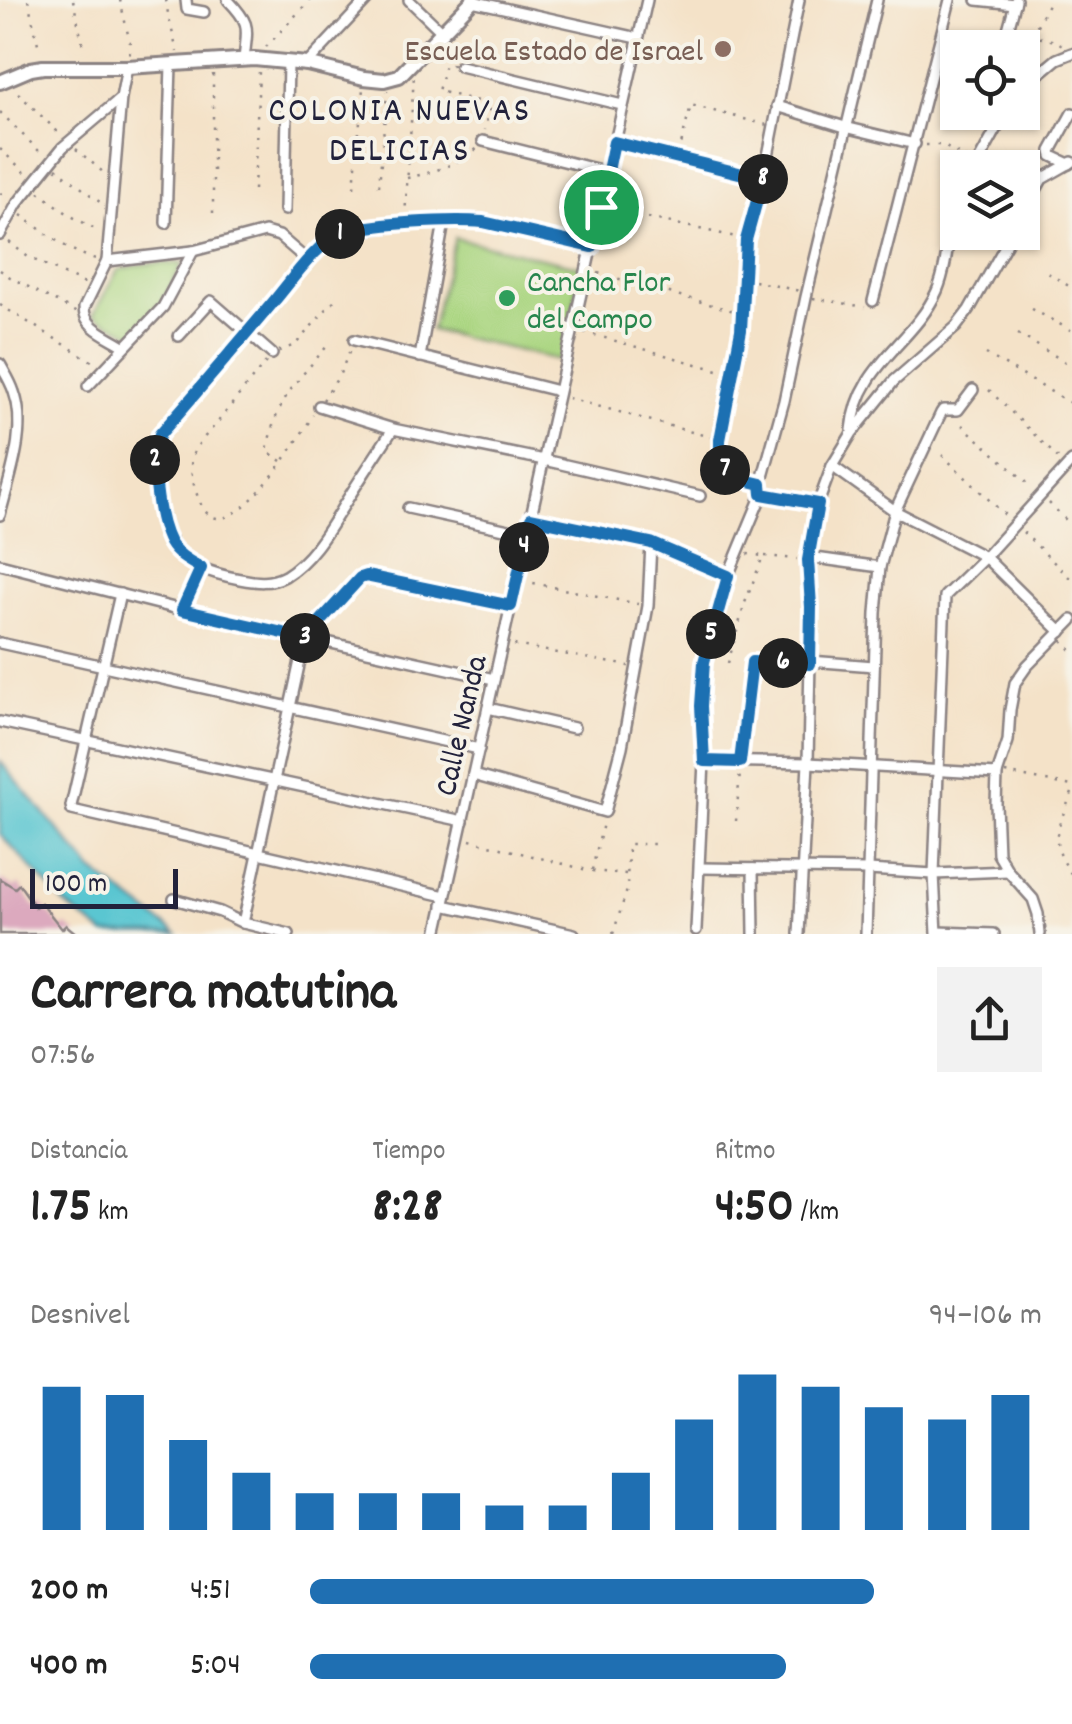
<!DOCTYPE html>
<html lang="es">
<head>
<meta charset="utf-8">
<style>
  :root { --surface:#fff; --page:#f2f2f2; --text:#222; --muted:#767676; --accent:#1f6fb2 }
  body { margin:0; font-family:Dekko,sans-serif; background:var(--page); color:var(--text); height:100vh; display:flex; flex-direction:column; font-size:38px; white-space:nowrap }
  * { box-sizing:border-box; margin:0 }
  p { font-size:32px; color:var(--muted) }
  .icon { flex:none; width:55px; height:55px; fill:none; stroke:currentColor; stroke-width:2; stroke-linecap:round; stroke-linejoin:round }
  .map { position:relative; height:934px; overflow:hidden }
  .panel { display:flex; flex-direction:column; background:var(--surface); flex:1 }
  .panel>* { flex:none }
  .fabs { position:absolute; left:940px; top:30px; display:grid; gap:20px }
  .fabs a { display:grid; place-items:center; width:100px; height:100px; border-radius:0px; background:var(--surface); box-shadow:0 2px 8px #0004; font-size:50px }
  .scale { position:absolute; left:30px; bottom:25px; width:148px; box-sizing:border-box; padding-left:10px; border:5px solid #22223b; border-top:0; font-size:28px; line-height:35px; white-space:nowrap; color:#22223b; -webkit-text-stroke:8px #f7f3e8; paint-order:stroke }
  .pin { position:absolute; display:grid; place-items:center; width:85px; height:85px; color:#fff; margin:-42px; border:5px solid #fff; border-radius:50%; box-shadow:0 2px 10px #0007 }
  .km { position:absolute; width:50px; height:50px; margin:-25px; border-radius:50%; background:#222; color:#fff; font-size:28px; line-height:50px; text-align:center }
  .round { display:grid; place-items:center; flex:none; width:105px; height:105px; border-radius:0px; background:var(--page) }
  .head { display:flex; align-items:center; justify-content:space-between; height:170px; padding:0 30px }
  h1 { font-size:55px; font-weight:800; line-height:75px }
  .figures { display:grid; grid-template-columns:repeat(3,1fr); gap:15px; height:170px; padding:10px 30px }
  .figures div { display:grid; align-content:center }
  .figures b { font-size:50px; font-weight:800 }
  .figures small { font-size:28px; font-weight:400 }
  .figures p { font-size:28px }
  .chart { height:280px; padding:20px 30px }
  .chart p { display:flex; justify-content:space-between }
  .chart svg { width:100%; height:180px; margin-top:10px; stroke:var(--accent); stroke-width:6 }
  ul { padding:0 30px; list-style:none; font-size:32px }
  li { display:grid; grid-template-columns:160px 120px 1fr; align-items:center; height:75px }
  li i { height:25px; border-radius:12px; background:var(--accent) }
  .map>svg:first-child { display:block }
  .green { fill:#abd682; stroke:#667c5e; stroke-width:2.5 }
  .water { fill:#5ac6d1; stroke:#3e7486; stroke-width:2.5 }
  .building { fill:#dca9be }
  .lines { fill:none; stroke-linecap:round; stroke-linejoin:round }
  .street-casing { stroke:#8b8282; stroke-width:14 }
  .secondary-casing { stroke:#8b8282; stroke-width:18 }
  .path { stroke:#8b8282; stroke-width:2.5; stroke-dasharray:2.5 8; stroke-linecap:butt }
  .street { stroke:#fff; stroke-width:9 }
  .secondary { stroke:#fff; stroke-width:12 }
  .route-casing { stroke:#fff; stroke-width:20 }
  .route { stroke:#1f6fb2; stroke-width:12 }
  .education-dot { fill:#8d6e63; stroke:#f7f3e8; stroke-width:4 }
  .leisure-dot { fill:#2e9e5b; stroke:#f7f3e8; stroke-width:4 }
  .labels { text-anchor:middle; stroke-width:8; stroke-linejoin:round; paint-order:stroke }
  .education-label { font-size:32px; fill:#785e54; stroke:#f7f3e8; text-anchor:end }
  .leisure-label { font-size:32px; fill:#27864d; stroke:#f7f3e8; text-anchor:start }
  .street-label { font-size:32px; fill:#22223b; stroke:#f7f3e8 }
  .neighbourhood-label { font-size:35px; letter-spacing:2.5px; fill:#22223b; stroke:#f7f3e8 }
</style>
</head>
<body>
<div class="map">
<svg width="1072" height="934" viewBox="0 0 1072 934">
  <rect width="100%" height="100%" fill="#f7f3e8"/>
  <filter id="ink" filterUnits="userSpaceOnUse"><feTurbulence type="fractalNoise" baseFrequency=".01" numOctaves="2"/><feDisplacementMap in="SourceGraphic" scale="20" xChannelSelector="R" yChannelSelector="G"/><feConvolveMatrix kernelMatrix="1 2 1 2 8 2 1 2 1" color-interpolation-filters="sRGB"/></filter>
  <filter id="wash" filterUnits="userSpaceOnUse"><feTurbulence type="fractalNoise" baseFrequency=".0048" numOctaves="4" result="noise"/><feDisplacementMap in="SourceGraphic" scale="40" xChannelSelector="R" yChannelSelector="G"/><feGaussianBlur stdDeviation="2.25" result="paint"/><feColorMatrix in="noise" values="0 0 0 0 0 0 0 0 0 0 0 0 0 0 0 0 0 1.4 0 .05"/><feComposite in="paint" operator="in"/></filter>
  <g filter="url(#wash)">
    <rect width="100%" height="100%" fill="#f4e2c8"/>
    <g class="green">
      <path d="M455,238L582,267L562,361L431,330Z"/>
      <path d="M183,263L163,303L134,335L93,315L118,270L143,264Z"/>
    </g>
    <path class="water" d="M0,761L93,871L177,934H104L65,904L0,834Z"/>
    <g id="blocks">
      <path class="building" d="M0,879L15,888L19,884L35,907L41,903L62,929L66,925L77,934H0Z"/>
    </g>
  </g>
  <g filter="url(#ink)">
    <use href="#blocks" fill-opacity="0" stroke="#8b8282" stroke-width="2.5"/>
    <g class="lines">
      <g class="street-casing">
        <g id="street">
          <path d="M186,0L187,9L204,12"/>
          <path d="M228,0C252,25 247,27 244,60"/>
          <path d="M409,0L442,32"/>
          <path d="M977,0L1015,4"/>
          <path d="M472,1L638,38"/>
          <path d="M1003,48L1016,0"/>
          <path d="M307,64L367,0"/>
          <path d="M460,66L622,105"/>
          <path d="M1022,88L1057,59L1072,53"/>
          <path d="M777,106L845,127L915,144"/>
          <path d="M483,141L608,172"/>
          <path d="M1069,164L1052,156L1051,151L1072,113"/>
          <path d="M975,168L1006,112"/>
          <path d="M285,210L288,62"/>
          <path d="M1022,215L1042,179L1072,162"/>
          <path d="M166,223L171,65"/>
          <path d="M0,235L17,204L63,147L121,98"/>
          <path d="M107,261L193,251L265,232L279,236L308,261"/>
          <path d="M873,301L950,0"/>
          <path d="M179,336L211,301L272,354"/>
          <path d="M354,340L558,391"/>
          <path d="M124,346C109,336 84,328 84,308L107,261L121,98L127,67"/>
          <path d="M420,357L444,222"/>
          <path d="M0,364C5,373 11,382 14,392C28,430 9,478 0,515"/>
          <path d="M88,386L163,307L193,251"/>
          <path d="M319,406L393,429L544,460L700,496"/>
          <path d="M393,429C378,452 362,476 347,500C330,527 313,559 285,576C270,584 256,582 240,579C175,567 162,542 157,480C156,464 153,449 160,435L308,261L337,235L353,231L405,224L467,220L483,221L592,247"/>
          <path d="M852,430C858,364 913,344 937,291C947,268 948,238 952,213L958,201"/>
          <path d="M832,466L895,511L985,557L1061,632"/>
          <path d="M761,484L727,476L719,458L721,440L741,330L746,239L764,176L799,0"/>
          <path d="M408,508L527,534"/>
          <path d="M808,557L880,567"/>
          <path d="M0,564L182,610L494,679"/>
          <path d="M120,594L71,806L72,810L445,896"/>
          <path d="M182,610L201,568"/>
          <path d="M0,643L479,749"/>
          <path d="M810,661L874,666"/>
          <path d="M488,708L574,728"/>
          <path d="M0,722L463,821"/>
          <path d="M704,761L808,763L997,774"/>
          <path d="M473,775L605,812L622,747L648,606L651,543L531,518"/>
          <path d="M700,868L868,870L934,874L1008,871"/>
          <path d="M753,869L754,934"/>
          <path d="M174,899L220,912L243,923L289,934"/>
          <path d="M443,905L574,934"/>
          <path d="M243,923L305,638L360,578L366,576L511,607"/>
          <path d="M696,930L704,761L701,706L704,663L728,576L762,494L761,484L784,401L806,297L877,0"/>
          <path d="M938,932L994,934"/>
          <path d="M437,934L647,0"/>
          <path d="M799,934L808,763L811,607L808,567L809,550L819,501L832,466L852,433L894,381L956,327L969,310L1013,232"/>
          <path d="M866,934L876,613L880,567L895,511L941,413L943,410H958L973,390"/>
          <path d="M937,934L934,874L945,596L985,557L1072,461"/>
          <path d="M1040,934L1038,914L1033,899L1008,871L998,854L996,804L997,774L1008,741L1010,710L1015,683L1027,666L1072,620"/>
        </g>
      </g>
      <g class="secondary-casing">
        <path id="secondary" d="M0,82L31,69L43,67H127L254,59L307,64L364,78L384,80L399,76L473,0"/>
      </g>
      <g class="path">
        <path d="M28,0L38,44"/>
        <path d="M73,0L84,50"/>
        <path d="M120,0L131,47L129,56"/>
        <path d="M165,0L177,52"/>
        <path d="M1019,33L1056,41L1064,46"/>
        <path d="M1032,35L1050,0"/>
        <path d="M266,47L310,0"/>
        <path d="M453,65L445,64L438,91L490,104L485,130"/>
        <path d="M213,74V217"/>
        <path d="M18,93L63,137"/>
        <path d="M0,112L43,155"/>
        <path d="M626,145L677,157"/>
        <path d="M926,145H942L969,160"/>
        <path d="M0,149L27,174"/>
        <path d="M76,149L104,173"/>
        <path d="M56,168L101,203"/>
        <path d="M756,177L678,157L691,105L767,125"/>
        <path d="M407,178C434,172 457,165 479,147"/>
        <path d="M379,186L387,91"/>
        <path d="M354,187L363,88"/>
        <path d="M254,190L259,71"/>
        <path d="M39,192L71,216L99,231"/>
        <path d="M0,193L8,197"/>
        <path d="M607,209L736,237"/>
        <path d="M21,215C44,232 68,252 96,259"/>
        <path d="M405,217L414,75"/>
        <path d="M9,242L28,257L85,284"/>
        <path d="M0,270L10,277L77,313"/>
        <path d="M598,273L734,311"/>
        <path d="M1048,273L1072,288"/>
        <path d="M754,281L800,291"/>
        <path d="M813,298L865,307"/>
        <path d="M0,305L95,363"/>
        <path d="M1032,309L1072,331"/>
        <path d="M584,332L725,372"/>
        <path d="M1018,334L1072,366"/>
        <path d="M279,351L295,345L339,295"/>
        <path d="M986,354L1072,404"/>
        <path d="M266,362C249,382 233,403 217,423C209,432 198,443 193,454C188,468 194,487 199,500C224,565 301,435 313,415"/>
        <path d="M989,390L1059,459"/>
        <path d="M568,398L710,437"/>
        <path d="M323,400L339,376L350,350"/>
        <path d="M962,425L1032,487"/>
        <path d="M942,455L1006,516"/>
        <path d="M282,461L267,451C276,399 295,384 328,345"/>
        <path d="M773,496L810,502"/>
        <path d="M1049,503L1072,526"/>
        <path d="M1023,532L1072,580"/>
        <path d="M662,548L719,572"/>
        <path d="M765,556L797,559"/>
        <path d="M523,581L638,604"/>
        <path d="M1062,640L1072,651"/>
        <path d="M514,645L629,666"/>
        <path d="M728,663L745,603L763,556L747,554"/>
        <path d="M741,754L752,661L801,664"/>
        <path d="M1005,773L1072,786"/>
        <path d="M1072,793C1057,831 1047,838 1072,875"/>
        <path d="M736,821L740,772"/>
        <path d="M470,840L591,871L627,874"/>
        <path d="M592,870L604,819"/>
        <path d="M613,934L627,890L628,844H659"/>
      </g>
      <use href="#street" class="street"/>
      <use href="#secondary" class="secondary"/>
    </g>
  </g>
  <g class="lines" filter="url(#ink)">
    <g class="route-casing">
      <path id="route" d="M614,142L763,179L746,240L741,330L720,440V458L728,476L761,484L762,494L818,504L808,560L811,607L810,664L752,662L740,762L704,761L701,706L704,662L728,576L651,543L531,518L511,606L366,576L360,578L305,638L182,610L201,568C189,561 177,555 170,543C158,520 149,458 160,434C199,390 237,345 275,300C291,281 316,245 339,234C365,223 454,219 483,222L592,247Z"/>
    </g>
    <use href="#route" class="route"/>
  </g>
  <circle class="education-dot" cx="723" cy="49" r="10"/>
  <circle class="leisure-dot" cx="507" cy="298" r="10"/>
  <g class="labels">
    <g class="education-label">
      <text x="703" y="60">Escuela Estado de Israel</text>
    </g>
    <g class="leisure-label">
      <text x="527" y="291">Cancha Flor<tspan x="527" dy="37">del Campo</tspan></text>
    </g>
    <g class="street-label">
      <text transform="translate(459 725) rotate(-77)" y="11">Calle Nanda</text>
    </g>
    <g class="neighbourhood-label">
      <text x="400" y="120">COLONIA NUEVAS<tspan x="400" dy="40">DELICIAS</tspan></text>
    </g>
  </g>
</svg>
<div class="fabs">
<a><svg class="icon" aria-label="locate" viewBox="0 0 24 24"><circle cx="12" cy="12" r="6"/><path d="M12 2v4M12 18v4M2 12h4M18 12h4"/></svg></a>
<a><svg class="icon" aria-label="layers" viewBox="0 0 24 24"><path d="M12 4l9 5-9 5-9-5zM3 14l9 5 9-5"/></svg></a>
</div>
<div class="scale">100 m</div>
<div class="pin" style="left:601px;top:207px;background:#1e9e55"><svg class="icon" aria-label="arrive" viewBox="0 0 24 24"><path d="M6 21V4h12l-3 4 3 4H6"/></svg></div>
<b class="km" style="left:340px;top:234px">1</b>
<b class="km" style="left:155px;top:460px">2</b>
<b class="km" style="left:305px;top:638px">3</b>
<b class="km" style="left:524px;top:547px">4</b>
<b class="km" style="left:711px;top:634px">5</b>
<b class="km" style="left:783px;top:663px">6</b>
<b class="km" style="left:725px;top:470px">7</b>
<b class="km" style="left:763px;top:179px">8</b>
</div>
<section class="panel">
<div class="head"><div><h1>Carrera matutina</h1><p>07:56</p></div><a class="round"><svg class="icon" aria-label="share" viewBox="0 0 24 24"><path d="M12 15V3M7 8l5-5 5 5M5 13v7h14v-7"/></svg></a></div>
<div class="figures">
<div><p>Distancia</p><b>1.75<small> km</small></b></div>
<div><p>Tiempo</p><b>8:28</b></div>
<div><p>Ritmo</p><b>4:50<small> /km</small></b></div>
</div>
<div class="chart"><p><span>Desnivel</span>94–106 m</p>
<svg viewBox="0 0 160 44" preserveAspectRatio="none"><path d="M5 44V9M15 44V11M25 44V22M35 44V30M45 44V35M55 44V35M65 44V35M75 44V38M85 44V38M95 44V30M105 44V17M115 44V6M125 44V9M135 44V14M145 44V17M155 44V11"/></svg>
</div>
<ul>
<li><b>200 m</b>4:51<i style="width:77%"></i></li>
<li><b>400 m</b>5:04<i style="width:65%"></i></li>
</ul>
</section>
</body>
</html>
